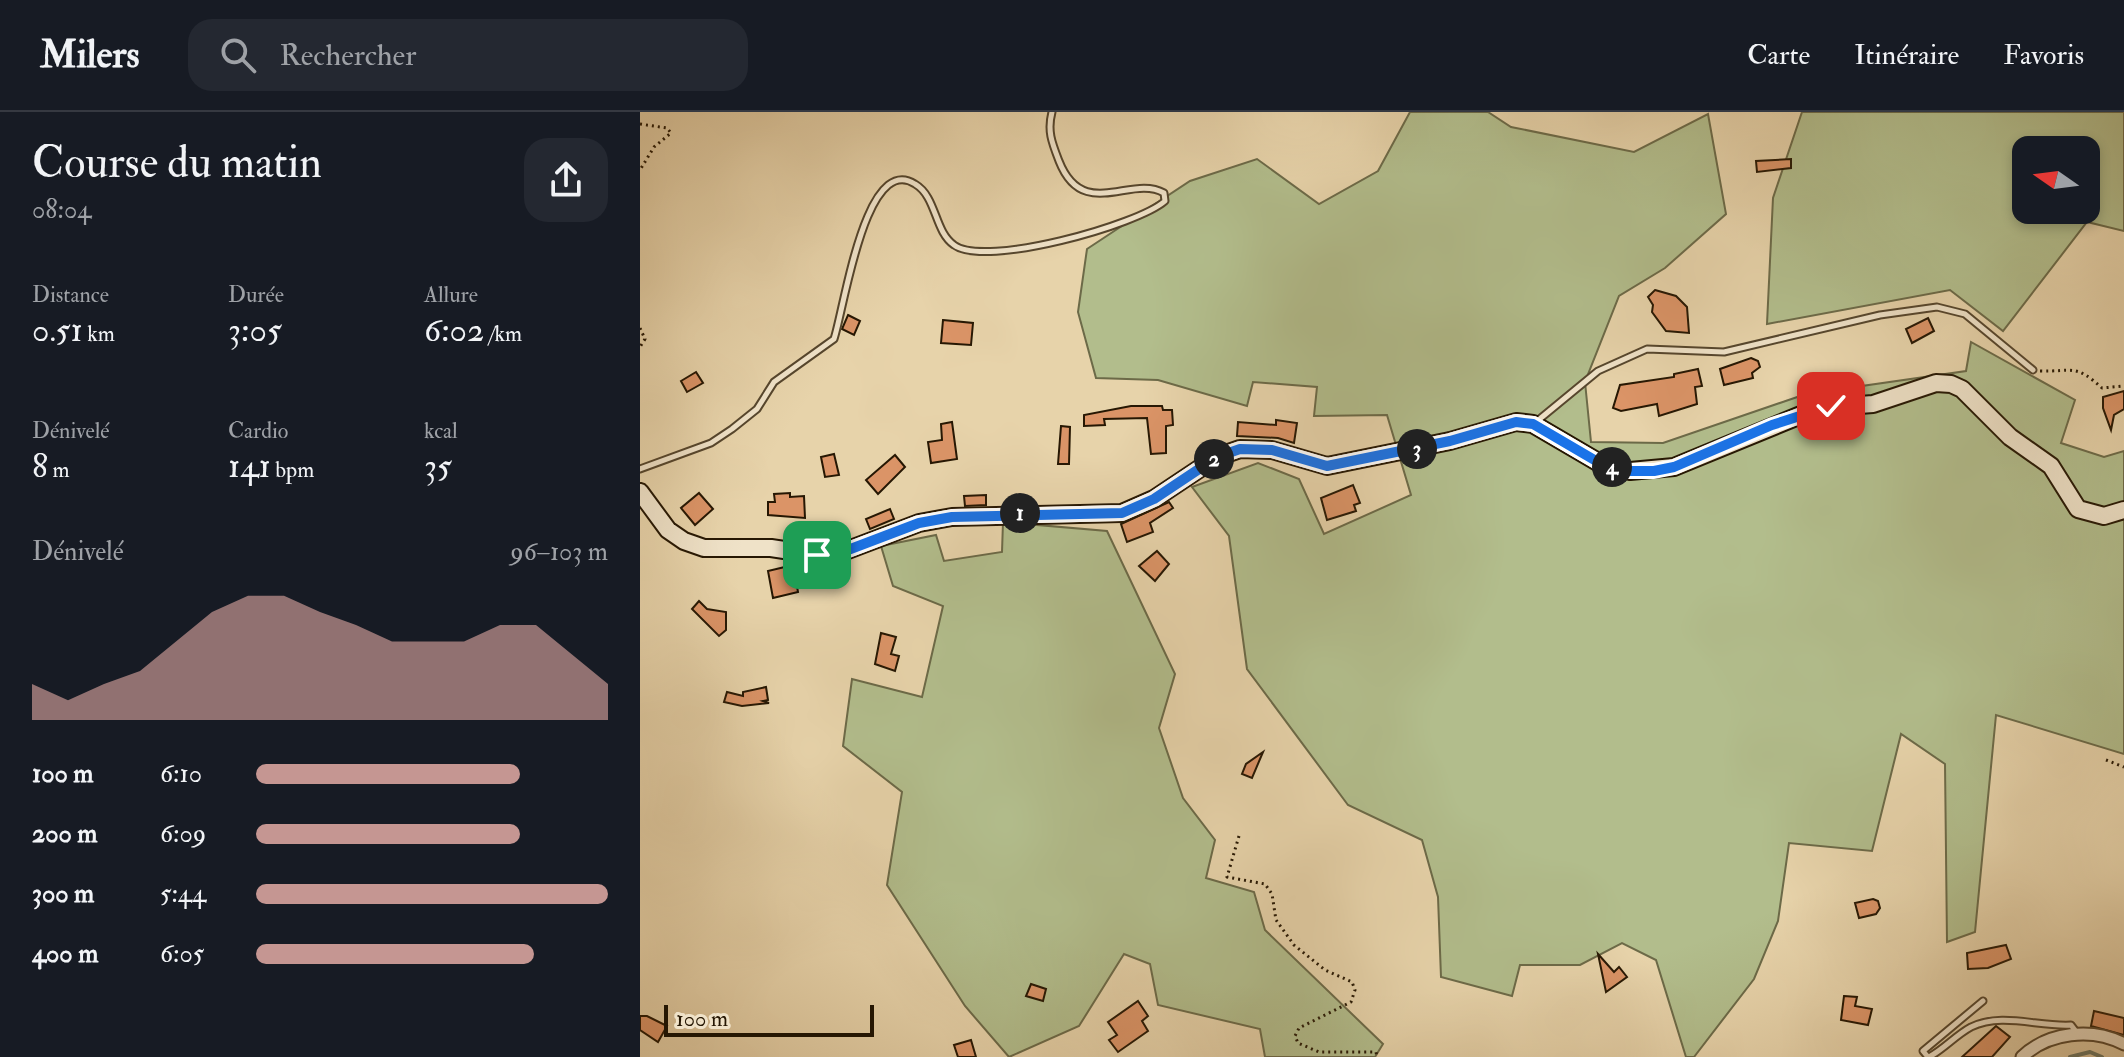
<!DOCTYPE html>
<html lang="fr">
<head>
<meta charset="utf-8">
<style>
  :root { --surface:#171b24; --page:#242831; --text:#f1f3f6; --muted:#9ea1a6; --line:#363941; --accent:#c59692 }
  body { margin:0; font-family:"IM FELL Double Pica",serif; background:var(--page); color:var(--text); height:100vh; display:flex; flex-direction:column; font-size:30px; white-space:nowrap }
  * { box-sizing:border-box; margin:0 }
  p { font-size:26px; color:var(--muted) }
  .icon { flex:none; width:44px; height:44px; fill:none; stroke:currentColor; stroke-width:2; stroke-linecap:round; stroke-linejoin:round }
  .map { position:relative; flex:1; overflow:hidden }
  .panel { display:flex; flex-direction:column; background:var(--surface); width:640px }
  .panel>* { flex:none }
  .needle { width:52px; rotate:284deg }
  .tools { position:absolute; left:1372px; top:24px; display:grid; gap:16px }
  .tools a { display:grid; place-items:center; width:88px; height:88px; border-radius:16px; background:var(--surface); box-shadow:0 4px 12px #0003; font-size:40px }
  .scale { position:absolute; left:24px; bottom:20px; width:210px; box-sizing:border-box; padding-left:8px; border:4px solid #261703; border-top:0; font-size:22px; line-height:28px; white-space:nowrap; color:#261703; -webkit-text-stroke:6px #efe2c8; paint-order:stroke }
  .pin { position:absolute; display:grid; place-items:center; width:68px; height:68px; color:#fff; margin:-34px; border-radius:16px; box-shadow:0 4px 12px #0006 }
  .km { position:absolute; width:40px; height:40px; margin:-20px; border-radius:50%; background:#222; color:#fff; font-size:22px; line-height:40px; text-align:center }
  .round { display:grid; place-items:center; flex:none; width:84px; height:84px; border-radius:24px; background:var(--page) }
  .head { display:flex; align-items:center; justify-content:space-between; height:136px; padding:0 32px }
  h1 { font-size:44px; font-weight:600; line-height:60px }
  .metrics { display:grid; grid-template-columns:repeat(3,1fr); gap:12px; height:136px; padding:8px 32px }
  .metrics div { display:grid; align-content:center }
  .metrics b { font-size:34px; font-weight:600 }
  .metrics small { font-size:22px; font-weight:400 }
  .metrics p { font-size:22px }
  .chart { height:224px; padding:16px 32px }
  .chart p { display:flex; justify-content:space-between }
  .chart svg { width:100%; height:144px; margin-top:8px; fill:var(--accent); opacity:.7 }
  ul { padding:0 32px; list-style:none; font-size:26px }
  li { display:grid; grid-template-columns:128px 96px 1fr; align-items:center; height:60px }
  li i { height:20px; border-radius:10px; background:var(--accent) }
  header { display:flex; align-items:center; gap:48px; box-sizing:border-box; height:112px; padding:0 40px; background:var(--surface); border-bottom:2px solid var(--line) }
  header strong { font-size:38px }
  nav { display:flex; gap:44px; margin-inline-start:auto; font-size:28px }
  .search { width:560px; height:72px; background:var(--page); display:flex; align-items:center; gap:20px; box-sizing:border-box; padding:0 28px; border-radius:24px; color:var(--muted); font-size:30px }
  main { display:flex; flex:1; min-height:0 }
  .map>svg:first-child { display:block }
  .green { fill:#b2bd8c; stroke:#6c6a48; stroke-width:2; fill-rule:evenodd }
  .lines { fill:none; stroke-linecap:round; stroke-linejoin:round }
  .stream { stroke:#6a7867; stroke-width:4 }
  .building { fill:#db9467; stroke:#261703; stroke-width:2 }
  .lane-casing { stroke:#56462d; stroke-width:9 }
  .street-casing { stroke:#56462d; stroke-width:15 }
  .secondary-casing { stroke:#261703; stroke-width:20 }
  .path { stroke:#261703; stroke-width:3; stroke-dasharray:2 4; stroke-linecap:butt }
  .lane { stroke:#efe2c8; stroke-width:5 }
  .street { stroke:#efe2c8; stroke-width:11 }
  .secondary { stroke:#efe2c8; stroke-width:16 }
  .route-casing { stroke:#fff; stroke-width:16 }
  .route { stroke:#1a73e8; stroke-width:10 }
</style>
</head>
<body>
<header>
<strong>Milers</strong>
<div class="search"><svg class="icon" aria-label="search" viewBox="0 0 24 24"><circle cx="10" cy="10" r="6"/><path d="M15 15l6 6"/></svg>Rechercher</div>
<nav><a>Carte</a><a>Itinéraire</a><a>Favoris</a></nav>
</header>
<main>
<section class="panel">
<div class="head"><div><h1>Course du matin</h1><p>08:04</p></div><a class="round"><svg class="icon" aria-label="share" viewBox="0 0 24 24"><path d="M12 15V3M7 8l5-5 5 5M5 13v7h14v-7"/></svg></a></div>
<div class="metrics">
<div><p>Distance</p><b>0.51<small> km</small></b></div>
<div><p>Durée</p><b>3:05</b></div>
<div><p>Allure</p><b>6:02<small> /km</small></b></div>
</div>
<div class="metrics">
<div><p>Dénivelé</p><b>8<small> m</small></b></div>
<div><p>Cardio</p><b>141<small> bpm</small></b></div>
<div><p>kcal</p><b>35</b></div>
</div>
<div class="chart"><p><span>Dénivelé</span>96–103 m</p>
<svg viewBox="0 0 160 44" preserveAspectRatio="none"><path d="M0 44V33L10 38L20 33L30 29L40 20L50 11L60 6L70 6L80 11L90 15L100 20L110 20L120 20L130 15L140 15L150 24L160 33V44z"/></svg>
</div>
<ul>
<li><b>100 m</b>6:10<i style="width:75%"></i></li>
<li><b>200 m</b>6:09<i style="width:75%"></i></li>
<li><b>300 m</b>5:44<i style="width:100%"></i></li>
<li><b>400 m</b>6:05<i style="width:79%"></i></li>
</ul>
</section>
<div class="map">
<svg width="1484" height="945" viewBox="0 0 1484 945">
  <rect width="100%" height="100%" fill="#e7d3aa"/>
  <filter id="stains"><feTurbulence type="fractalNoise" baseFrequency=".0025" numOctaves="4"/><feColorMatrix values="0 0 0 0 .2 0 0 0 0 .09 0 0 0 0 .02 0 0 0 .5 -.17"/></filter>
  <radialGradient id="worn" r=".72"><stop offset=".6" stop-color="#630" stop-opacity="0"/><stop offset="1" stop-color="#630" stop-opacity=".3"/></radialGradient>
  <g class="green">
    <path d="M770,0H848L871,15L994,40L1068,2L1086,102L1025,156L979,184L945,270L951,330L1023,331L1166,282L1326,259L1331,230L1435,288L1421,331L1464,345L1484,339V642L1356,603L1335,820L1307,830L1305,652L1261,622L1232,739L1149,731L1138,809L1114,867L1054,945H1046L1016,848L982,831L940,853H880L872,884L801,865L798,785L782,728L708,693L607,557L589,424L552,375L618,351L659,367L684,422L771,383L747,303L674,304L677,275L613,270L607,294L518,268L456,266L438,200L447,137L550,69L617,47L679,92L738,59Z"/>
    <path d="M1162,0H1484V119L1447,110L1363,219L1310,178L1127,212L1133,86ZM1386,38H1446V98H1386Z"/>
    <path d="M363,410L467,419L535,562L519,616L543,686L575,728L566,766L614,780L625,818L743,932L735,945H625L620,917L518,893L510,852L484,842L439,914L369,945L325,894L247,773L262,680L203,634L212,567L282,585L303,494L253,474L241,434L296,423L304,449L362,440Z"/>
  </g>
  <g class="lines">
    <path class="stream" d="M1430,945L1450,940L1462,945"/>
  </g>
  <g class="building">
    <path d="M1151,47V56L1117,60L1116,49Z"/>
    <path d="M1015,178L1036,184L1047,195L1049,221L1026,219L1012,200L1013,193L1008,185Z"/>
    <path d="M208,203L220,209L214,223L202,217Z"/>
    <path d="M1288,206L1294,219L1272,231L1266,217Z"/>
    <path d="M303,208L333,211L331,233L301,231Z"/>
    <path d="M1111,246L1118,249L1120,255L1112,261L1113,266L1084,273L1080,257Z"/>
    <path d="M1058,257L1062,274L1055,275L1057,292L1019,304L1017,292L981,299L973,296L980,273L1034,265V262Z"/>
    <path d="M56,260L63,271L47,280L41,269Z"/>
    <path d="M1484,279V297L1474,303L1471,318L1463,296V285Z"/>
    <path d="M491,294H522L523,298H532L533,313L526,314V341L511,342L507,306L464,307L465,313L444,314V303Z"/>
    <path d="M636,308L657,311L654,331L638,326L597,324L598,310L636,313Z"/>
    <path d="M312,310L317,347L291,351L288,330L302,328L301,312Z"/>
    <path d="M421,314L430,315L429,352H418Z"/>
    <path d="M194,342L199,363L185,365L181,345Z"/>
    <path d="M255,343L265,355L238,382L226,368Z"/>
    <path d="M713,373L720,391L714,393L716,399L687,408L681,386Z"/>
    <path d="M59,381L73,397L55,413L41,396Z"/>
    <path d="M150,381V385L164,384L165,406L128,403V390H135L134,382Z"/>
    <path d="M346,383V393L325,394L324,384Z"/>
    <path d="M529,390L533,396L510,411L513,420L487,430L481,412Z"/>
    <path d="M250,397L254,407L230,417L226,407Z"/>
    <path d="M517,439L529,452L515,469L499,454Z"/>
    <path d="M153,453L154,459L165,456L167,467L156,469L158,480L133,486L128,459Z"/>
    <path d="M59,489L67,497L86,500V518L79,524L52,497Z"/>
    <path d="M241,521L256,525L251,542L259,544L255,559L235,552Z"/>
    <path d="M126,575L128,588L123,589L129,591L102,594L84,590L87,580L103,584V580Z"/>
    <path d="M623,640L612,666L602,662L606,652Z"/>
    <path d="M1233,787L1238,789L1240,796L1236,802L1219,806L1215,791Z"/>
    <path d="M1366,833L1371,847L1348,856L1328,857L1327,841Z"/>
    <path d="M958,842L974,860L979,855L987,865L966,880Z"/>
    <path d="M391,872L406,877L403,889L386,884Z"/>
    <path d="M1204,884L1217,885L1215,894L1232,897L1228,913L1201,908Z"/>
    <path d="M498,889L508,904L502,909L508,919L478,940L469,928L477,923L468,910Z"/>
    <path d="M1454,899L1484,906V923L1451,914Z"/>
    <path d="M0,904H7L27,914L18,930L0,918Z"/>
    <path d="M1356,914L1370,925L1352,945H1322Z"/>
    <path d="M331,928L336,945H318L314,933Z"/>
  </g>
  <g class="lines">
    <g class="lane-casing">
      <g id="lane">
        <path d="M896,310L958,259L1007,237L1084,240L1240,203L1297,195L1325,202L1393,258"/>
        <path d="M0,357L71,331L92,317L117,297L134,270L194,227C204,198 225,40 275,72C297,85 294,119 314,133C345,156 498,113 525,89L524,81C491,62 443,110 419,49C412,31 407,19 412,0"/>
        <path d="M1288,945L1283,939L1343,889"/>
        <path d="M1289,945C1304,937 1316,923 1331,915C1362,900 1398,915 1431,913L1437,921"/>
      </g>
    </g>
    <g class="street-casing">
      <path id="street" d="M1382,945C1408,920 1452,915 1484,932"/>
    </g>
    <g class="secondary-casing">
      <path id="secondary" d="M0,380L28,418L44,429L64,436H131L177,443L200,441L279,411L312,405L482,401L514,387L577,345L600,337L632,338L687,354L810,329L876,310L893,312L963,353L990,359L1034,355L1178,296L1233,292L1296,271L1311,272L1322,277L1370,325L1411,354L1438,397L1464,404L1484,398"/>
    </g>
    <g class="path">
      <path d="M0,12L27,16L31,21L14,35L0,58"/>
      <path d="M0,216L5,227L0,235"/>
      <path d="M1400,259C1432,260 1435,251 1462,276L1484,274"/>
      <path d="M1466,648L1484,655"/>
      <path d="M599,724L587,765L625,772L632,782L636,808L654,833L685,858L712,870L715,878L711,890L659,916L655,924L658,931L679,940H736L737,945"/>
    </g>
    <use href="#lane" class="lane"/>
    <use href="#street" class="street"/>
    <use href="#secondary" class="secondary"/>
  </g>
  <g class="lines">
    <g class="route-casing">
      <path id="route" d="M177,443L200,441L279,411L312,405L482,401L514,387L577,345L600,337L632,338L687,354L810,329L876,310L893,312L963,353L990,359H1014L1034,355L1132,313L1191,294"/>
    </g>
    <use href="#route" class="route"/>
  </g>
  <rect width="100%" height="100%" filter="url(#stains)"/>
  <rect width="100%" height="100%" fill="url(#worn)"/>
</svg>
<div class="tools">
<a><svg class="needle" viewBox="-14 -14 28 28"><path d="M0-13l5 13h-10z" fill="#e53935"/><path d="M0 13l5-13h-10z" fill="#9ea1a6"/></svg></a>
</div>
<div class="scale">100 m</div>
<div class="pin" style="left:177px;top:443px;background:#1e9e55"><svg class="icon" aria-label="arrive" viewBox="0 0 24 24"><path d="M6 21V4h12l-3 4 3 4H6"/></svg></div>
<div class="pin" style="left:1191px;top:294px;background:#d93025"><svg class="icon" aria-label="check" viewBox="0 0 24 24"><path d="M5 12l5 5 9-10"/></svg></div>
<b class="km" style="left:380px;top:401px">1</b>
<b class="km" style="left:574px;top:347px">2</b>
<b class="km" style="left:777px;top:337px">3</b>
<b class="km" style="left:972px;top:355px">4</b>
</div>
</main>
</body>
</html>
